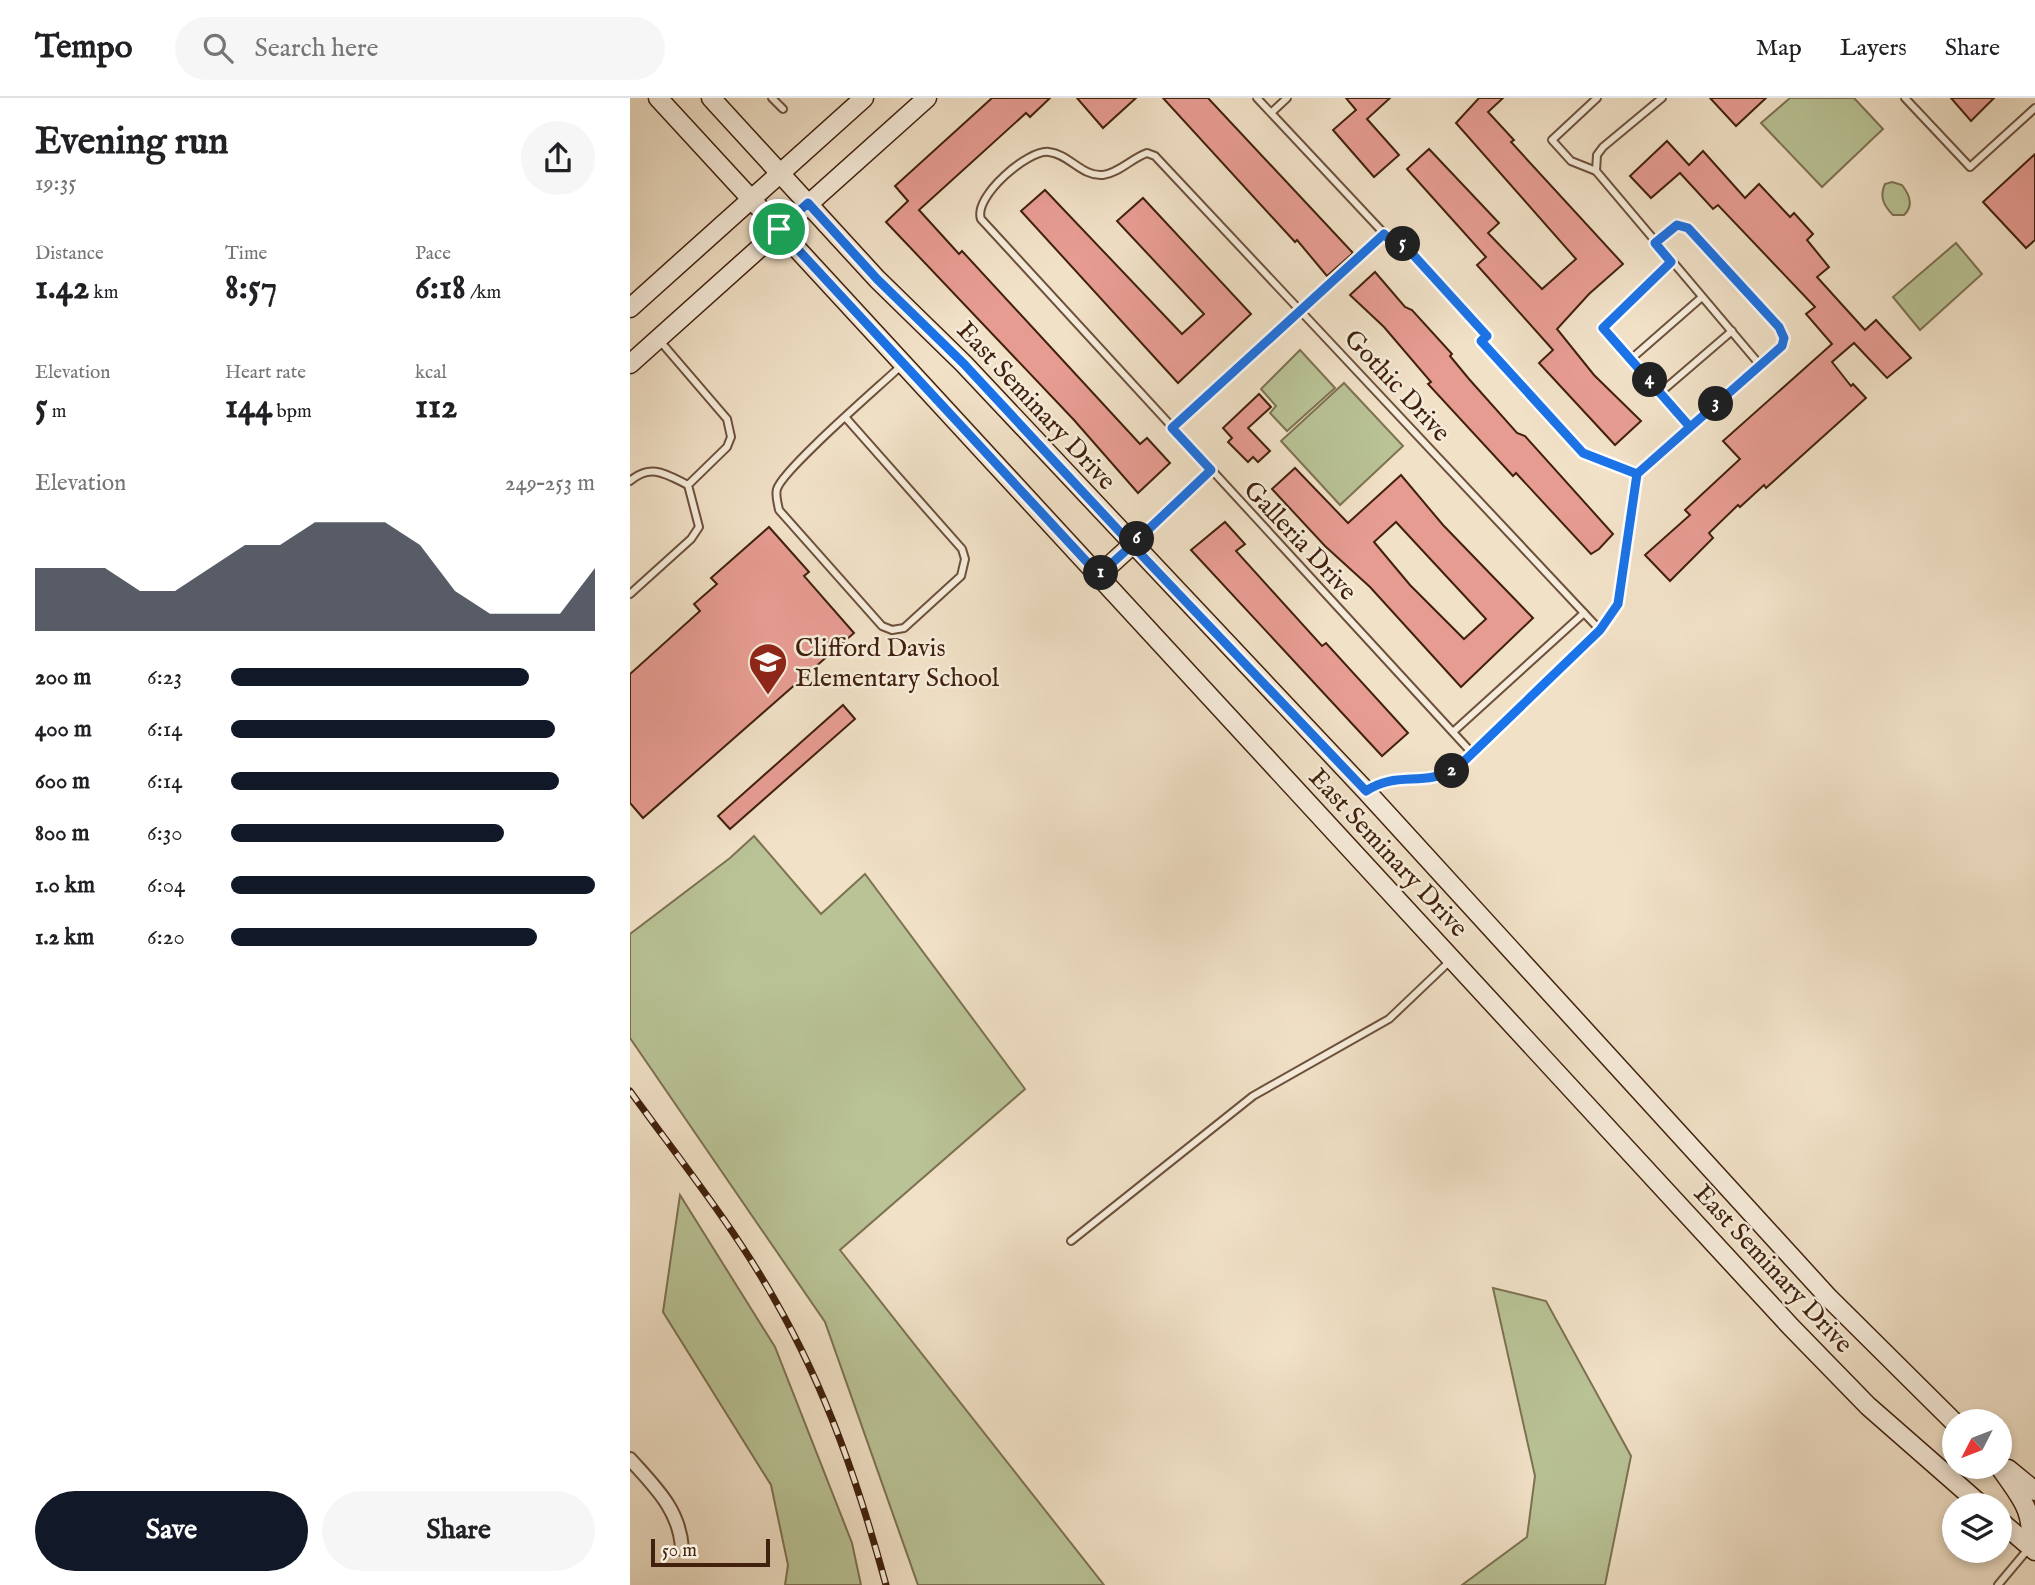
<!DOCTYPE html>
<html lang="en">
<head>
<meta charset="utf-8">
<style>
  :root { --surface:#fff; --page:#f6f6f6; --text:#202124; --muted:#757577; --line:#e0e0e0; --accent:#111827 }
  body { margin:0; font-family:"IM FELL English",serif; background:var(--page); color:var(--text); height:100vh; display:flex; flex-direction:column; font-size:26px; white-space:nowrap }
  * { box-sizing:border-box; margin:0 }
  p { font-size:23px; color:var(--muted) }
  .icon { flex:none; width:38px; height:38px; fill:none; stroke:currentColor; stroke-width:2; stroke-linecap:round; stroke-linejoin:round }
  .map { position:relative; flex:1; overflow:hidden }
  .panel { display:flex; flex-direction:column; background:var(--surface); width:630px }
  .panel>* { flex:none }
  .needle { width:46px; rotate:228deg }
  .tools { position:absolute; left:1312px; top:1311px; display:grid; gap:14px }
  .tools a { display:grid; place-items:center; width:70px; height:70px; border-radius:50%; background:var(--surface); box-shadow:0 4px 10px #0003; font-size:35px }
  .scale { position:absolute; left:21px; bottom:18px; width:119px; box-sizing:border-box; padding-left:7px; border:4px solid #41210d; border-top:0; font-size:19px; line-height:24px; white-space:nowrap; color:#41210d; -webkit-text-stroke:5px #f6ecdb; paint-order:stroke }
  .pin { position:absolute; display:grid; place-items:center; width:60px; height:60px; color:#fff; margin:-30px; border:4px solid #fff; border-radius:50%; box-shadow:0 2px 7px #0007 }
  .km { position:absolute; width:35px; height:35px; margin:-18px; border-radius:50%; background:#222; color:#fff; font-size:19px; line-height:35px; text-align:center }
  .round { display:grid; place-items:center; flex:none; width:74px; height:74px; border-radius:37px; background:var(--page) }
  .headline { display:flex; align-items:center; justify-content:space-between; height:119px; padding:0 35px }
  h1 { font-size:38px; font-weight:800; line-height:52px }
  .stats { display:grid; grid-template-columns:repeat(3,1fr); gap:10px; height:119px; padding:7px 35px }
  .stats div { display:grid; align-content:center }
  .stats b { font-size:35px; font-weight:800 }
  .stats small { font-size:19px; font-weight:400 }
  .stats p { font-size:19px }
  .chart { height:196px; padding:14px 35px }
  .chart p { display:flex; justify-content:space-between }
  .chart svg { width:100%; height:126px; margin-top:7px; fill:var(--accent); opacity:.7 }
  .action { display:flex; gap:14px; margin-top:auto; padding:14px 35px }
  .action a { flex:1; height:80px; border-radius:42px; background:var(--accent); color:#fff; font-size:28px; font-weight:800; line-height:80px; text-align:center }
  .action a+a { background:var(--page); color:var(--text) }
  ul { padding:0 35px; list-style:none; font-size:23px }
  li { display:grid; grid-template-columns:112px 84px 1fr; align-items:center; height:52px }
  li i { height:18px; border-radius:9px; background:var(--accent) }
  header { display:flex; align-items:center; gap:42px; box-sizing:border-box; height:98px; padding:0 35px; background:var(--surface); border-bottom:2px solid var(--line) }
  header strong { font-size:33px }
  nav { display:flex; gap:38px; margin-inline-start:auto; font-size:24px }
  .search { width:490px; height:63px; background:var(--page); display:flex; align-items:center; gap:18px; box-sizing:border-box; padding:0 24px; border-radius:38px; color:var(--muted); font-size:26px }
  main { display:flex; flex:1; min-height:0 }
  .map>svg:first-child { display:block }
  .green { fill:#b9c396; stroke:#7d7252; stroke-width:2 }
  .building { fill:#e79c92; stroke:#41210d; stroke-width:2; fill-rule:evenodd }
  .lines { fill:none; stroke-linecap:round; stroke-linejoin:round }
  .service-casing { stroke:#6d513c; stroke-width:10 }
  .minor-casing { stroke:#6d513c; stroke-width:16 }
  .secondary-casing { stroke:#41210d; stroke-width:21 }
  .service { stroke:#f6ecdb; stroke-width:6 }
  .minor { stroke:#f6ecdb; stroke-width:12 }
  .secondary { stroke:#f6ecdb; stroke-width:18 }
  .rail-casing { stroke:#41210d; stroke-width:7 }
  .rail { stroke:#f6ecdb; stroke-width:4.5; stroke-dasharray:13; stroke-linecap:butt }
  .route-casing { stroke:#fff; stroke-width:14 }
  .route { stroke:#1a73e8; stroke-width:9 }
  .labels { text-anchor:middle; stroke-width:5; stroke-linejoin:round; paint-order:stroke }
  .street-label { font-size:26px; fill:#41210d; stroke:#f6ecdb }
  .poi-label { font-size:26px; fill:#41210d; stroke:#f6ecdb; text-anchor:start }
</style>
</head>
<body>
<header>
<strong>Tempo</strong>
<div class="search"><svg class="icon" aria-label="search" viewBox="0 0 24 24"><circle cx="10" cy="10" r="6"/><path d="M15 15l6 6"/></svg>Search here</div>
<nav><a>Map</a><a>Layers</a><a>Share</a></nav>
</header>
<main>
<section class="panel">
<div class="headline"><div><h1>Evening run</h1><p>19:35</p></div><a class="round"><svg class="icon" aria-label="share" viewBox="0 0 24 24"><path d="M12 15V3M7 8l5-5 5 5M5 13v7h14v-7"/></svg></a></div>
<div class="stats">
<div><p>Distance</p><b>1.42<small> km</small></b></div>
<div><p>Time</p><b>8:57</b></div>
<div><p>Pace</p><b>6:18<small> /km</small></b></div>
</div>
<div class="stats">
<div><p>Elevation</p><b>5<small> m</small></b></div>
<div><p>Heart rate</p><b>144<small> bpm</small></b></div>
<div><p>kcal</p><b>112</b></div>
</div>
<div class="chart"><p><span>Elevation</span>249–253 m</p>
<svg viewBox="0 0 160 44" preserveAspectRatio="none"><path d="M0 44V22L10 22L20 22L30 30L40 30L50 22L60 14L70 14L80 6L90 6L100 6L110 14L120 30L130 38L140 38L150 38L160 22V44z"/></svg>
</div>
<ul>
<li><b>200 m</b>6:23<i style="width:82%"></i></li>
<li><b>400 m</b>6:14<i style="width:89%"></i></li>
<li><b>600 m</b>6:14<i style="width:90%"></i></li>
<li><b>800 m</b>6:30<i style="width:75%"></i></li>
<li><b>1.0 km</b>6:04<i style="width:100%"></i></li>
<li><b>1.2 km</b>6:20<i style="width:84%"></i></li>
</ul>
<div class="action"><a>Save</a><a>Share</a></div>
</section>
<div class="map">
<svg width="1405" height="1487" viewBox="0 0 1405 1487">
  <rect width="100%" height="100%" fill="#f1e1c7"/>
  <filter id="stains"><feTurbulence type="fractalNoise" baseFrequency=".00286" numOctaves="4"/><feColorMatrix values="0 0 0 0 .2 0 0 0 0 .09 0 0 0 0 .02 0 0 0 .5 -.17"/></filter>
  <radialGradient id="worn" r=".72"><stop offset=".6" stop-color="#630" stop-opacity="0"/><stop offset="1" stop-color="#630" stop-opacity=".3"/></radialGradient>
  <g class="green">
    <path d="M1160,0H1224L1253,31L1192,89L1131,25Z"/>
    <path d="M1262,84L1272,87C1279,96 1284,108 1274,117H1263C1254,108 1249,99 1255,86Z"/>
    <path d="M1326,145L1352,176L1290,232L1263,199Z"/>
    <path d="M670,252L705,290L657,333L640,315L646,308L631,291Z"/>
    <path d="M714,285L773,348L710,407L651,343Z"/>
    <path d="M124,738L191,816L235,776L395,991L210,1152L474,1487H288L195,1224L0,940V836L100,760Z"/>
    <path d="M50,1097L145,1249L222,1445L231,1487H155L158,1467L141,1387L33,1214Z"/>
    <path d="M863,1190L916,1203L1001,1358L975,1487H832L897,1439L905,1378Z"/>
  </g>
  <g class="building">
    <path d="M362,0H420L400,19L396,15L289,112L329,156L332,153L510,346L517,340L540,365L508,395L444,322L256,124L278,103L265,88Z"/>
    <path d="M447,0H506L473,30Z"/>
    <path d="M533,0H578L723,155L697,178L667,142L665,144Z"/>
    <path d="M716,0H760L737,21L769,57L744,79L703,32L726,12Z"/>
    <path d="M849,0H873L858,14L884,42L881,44L993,166L959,196L927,231L964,277L1011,323L985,347L909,265L923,252L847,167L856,159L777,71L799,51L869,125L858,135L912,191L946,161L826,25Z"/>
    <path d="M1080,0H1136L1106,28Z"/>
    <path d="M1321,0H1364L1341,23Z"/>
    <path d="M1037,43L1059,67L1073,53L1115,100L1129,86L1160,119L1164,115L1183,136L1177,142L1199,169L1187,179L1235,232L1246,222L1281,260L1257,280L1224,245L1202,264L1221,288L1223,286L1236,300L1136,390L1134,387L1110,409L1108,407L1079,435L1083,440L1040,483L1015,457L1060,417L1055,412L1110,361L1093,343L1202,246L1176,216L1185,209L1088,107L1083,111L1050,75L1021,100L1000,78Z"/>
    <path d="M1405,56V142L1396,150L1353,104Z"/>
    <path d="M415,92L552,236L574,216L487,123L513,100L621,216L548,285L391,113Z"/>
    <path d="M745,174L775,209L782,212L822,256L820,258L839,281L887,335L895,338L983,436L969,451L961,456L886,375L883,378L798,286L801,284L754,229L720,197Z"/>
    <path d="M629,296L641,309L618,330L640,353L628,364L623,359L618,364L598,344L602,340L593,330Z"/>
    <path d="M665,370L718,425L771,377L813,427L903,520L831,589L740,489L695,448L642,391ZM766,424L856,521L834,541L780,487L744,444Z"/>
    <path d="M595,424L615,446L606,453L692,548L696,545L778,635L752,658L561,452Z"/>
    <path d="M139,429L179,474L174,478L224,535L13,720L0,705V576L70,513L64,506L87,486L81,480Z"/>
    <path d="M213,607L225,621L100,731L88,718Z"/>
  </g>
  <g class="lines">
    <g class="service-casing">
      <g id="service">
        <path d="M142,0L153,11"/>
        <path d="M627,0L762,144L767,140L857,238L851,243L953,355L1007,376"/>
        <path d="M1032,0L973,49L967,57L966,73L1130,267"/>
        <path d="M1275,0L1340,69L1405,10"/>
        <path d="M642,14L657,0"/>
        <path d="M966,73L941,63L922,42L967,0"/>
        <path d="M1041,164L973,230L1031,294L1102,233"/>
        <path d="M1001,261L1072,199"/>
        <path d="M1031,294L1060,329"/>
        <path d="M216,320L332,451L335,461L331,478L274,530L262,532L252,528L149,412C148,406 145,397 147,391C153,371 251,287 272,267"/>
        <path d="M542,330L754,136"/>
        <path d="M0,383C21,365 36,376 58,387"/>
        <path d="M503,445L581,372"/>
        <path d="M0,496L61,441L69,429L58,387L97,349L101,339L97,321L30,243"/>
        <path d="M823,634L954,515"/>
        <path d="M842,655L351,121C343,99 398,51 419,54C439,56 452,79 473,77C489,75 502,60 517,55L525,58L970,532"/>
        <path d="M738,692C768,672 792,691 827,670L970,532L988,506L1007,376L1152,248L1155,241L1149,229L1058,130L1047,127L1025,145"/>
        <path d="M441,1143L623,998L759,921L821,862"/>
        <path d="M1368,1487L1399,1450"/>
      </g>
    </g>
    <g class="minor-casing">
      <path id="minor" d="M0,1361C25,1389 50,1412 52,1451"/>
    </g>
    <g class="secondary-casing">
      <g id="secondary">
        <path d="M28,0L1161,1229L1238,1308L1351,1407"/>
        <path d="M81,0L247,181L334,266L736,693L1199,1200L1325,1325"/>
        <path d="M0,210L234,0"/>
        <path d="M0,266L297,0"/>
        <path d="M469,477L502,447"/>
        <path d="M1369,1368C1389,1398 1405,1411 1400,1449"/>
        <path d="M1378,1371L1405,1393"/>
        <path d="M1370,1423L1405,1453"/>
      </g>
    </g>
    <use href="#service" class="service"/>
    <use href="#minor" class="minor"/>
    <use href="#secondary" class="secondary"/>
    <g class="rail-casing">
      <path id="rail" d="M0,993C50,1062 104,1129 146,1204C197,1293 229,1388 256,1487"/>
    </g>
    <use href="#rail" class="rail"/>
  </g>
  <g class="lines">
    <g class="route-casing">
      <path id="route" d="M149,131L469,477L502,447L736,693C767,672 793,690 827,670L970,532L988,506L1007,376L1152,248L1154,240L1149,229L1058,130L1047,127L1025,145L1041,164L973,230L1060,329L1007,376L953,355L851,243L857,238L767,139L762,144L754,136L542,330L581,372L502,447L334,266L247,181L178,105L149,131"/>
    </g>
    <use href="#route" class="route"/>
  </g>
  <defs>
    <g id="school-pin" transform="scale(2.0125)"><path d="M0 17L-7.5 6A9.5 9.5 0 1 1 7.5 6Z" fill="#8f2418" stroke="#f6ecdb"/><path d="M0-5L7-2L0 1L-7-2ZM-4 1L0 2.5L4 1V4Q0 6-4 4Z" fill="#fff"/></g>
  </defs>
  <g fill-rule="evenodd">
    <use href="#school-pin" x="138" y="564"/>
  </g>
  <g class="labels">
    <g class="street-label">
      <text transform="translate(768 287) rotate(47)" y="9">Gothic Drive</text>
      <text transform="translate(407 307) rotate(47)" y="9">East Seminary Drive</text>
      <text transform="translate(671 442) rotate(47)" y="9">Galleria Drive</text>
      <text transform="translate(759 754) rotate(47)" y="9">East Seminary Drive</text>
      <text transform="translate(1144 1170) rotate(47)" y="9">East Seminary Drive</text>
    </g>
    <g class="poi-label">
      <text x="165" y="558">Clifford Davis<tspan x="165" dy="30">Elementary School</tspan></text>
    </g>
  </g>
  <rect width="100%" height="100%" filter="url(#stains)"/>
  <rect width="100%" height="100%" fill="url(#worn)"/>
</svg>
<div class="tools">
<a><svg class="needle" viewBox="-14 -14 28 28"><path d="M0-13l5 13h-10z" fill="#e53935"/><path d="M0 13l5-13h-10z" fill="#757577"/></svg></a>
<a><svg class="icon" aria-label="layers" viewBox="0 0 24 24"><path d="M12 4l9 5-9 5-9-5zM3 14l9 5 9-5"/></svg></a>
</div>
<div class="scale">50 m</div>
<div class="pin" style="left:149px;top:131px;background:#1e9e55"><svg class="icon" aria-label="arrive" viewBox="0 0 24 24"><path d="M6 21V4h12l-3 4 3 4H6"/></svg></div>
<b class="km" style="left:471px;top:475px">1</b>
<b class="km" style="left:822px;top:673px">2</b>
<b class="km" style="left:1086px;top:306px">3</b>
<b class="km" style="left:1020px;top:282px">4</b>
<b class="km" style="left:773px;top:146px">5</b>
<b class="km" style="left:507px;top:441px">6</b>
</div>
</main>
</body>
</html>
